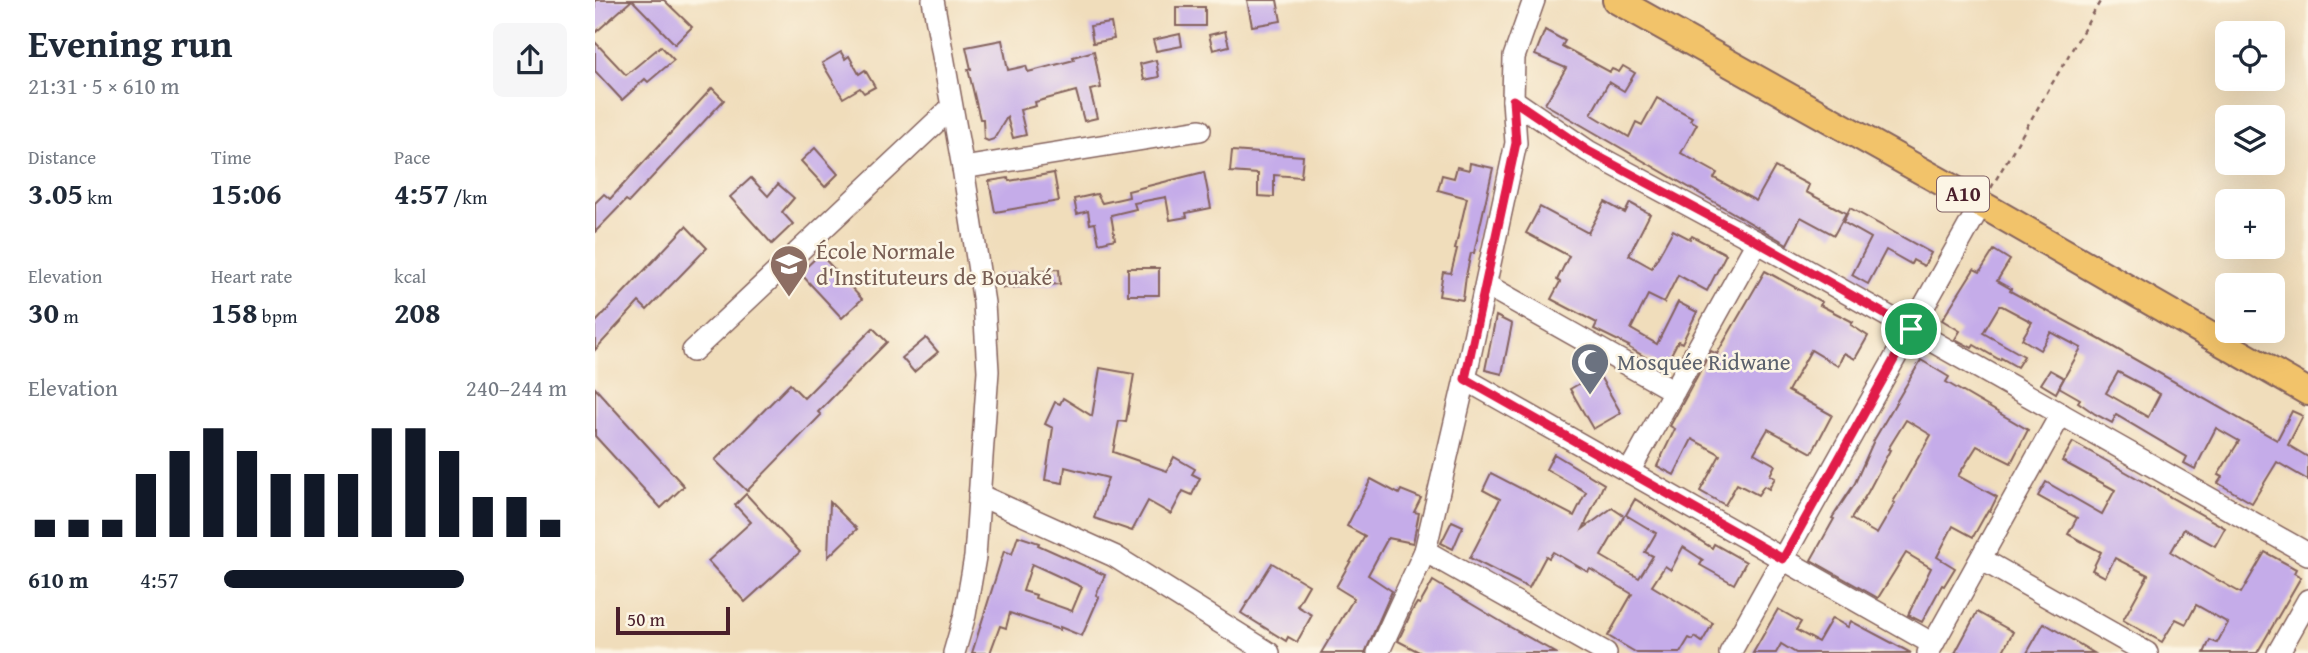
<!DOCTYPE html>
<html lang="en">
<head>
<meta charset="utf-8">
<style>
  :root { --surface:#fff; --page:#f6f6f7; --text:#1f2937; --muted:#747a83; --accent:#111827 }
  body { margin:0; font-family:"Gentium Book Plus",serif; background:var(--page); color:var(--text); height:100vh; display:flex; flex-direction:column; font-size:26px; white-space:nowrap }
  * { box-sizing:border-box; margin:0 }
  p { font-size:23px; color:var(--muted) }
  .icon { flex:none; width:38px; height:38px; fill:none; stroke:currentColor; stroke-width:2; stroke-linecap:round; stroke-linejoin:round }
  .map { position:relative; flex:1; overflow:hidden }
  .side { display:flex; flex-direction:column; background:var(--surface); width:595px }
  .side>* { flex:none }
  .fabs { position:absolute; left:1620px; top:21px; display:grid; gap:14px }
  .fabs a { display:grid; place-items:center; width:70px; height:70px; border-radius:10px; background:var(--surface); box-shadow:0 7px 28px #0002; font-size:35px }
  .scale { position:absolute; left:21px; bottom:18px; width:114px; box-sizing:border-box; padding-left:7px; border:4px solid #4a1f2b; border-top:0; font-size:19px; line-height:24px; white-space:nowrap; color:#4a1f2b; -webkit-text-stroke:5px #fcf5e5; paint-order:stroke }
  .pin { position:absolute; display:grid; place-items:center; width:60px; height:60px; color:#fff; margin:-30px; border:4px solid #fff; border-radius:50%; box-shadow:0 2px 7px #0007 }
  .round { display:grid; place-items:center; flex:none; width:74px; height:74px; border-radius:10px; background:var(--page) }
  .summary { display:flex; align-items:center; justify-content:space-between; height:119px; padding:0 28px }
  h1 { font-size:38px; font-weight:800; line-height:52px }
  .metrics { display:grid; grid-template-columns:repeat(3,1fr); gap:10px; height:119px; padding:7px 28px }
  .metrics div { display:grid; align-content:center }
  .metrics b { font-size:30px; font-weight:800 }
  .metrics small { font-size:19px; font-weight:400 }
  .metrics p { font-size:19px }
  .chart { height:196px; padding:14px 28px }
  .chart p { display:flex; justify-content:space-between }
  .chart svg { width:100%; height:126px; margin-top:7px; stroke:var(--accent); stroke-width:6 }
  ul { padding:0 28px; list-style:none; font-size:23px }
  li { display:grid; grid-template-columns:112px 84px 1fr; align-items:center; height:52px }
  li i { height:18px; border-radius:9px; background:var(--accent) }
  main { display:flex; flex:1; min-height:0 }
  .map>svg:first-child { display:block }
  .building { fill:#c5ace9; fill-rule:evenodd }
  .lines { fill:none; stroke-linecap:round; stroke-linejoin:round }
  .minor-casing { stroke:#84625d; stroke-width:24 }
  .major-casing { stroke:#84625d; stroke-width:30 }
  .path { stroke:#84625d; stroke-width:2.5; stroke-dasharray:5 5; stroke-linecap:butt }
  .minor { stroke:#fff; stroke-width:21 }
  .major { stroke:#f2c36a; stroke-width:26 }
  .route-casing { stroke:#fff; stroke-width:14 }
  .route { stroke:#e11d48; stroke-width:9 }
  .labels { text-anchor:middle; stroke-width:5; stroke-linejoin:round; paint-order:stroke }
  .shield { fill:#fcf5e5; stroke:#7f5f63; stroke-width:2 }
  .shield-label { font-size:21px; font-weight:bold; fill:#4a1f2b }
  .education-label { font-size:23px; fill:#785e54; stroke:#fcf5e5; text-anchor:start }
  .worship-label { font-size:23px; fill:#5b616d; stroke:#fcf5e5; text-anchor:start }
</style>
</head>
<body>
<main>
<section class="side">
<div class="summary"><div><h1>Evening run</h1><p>21:31 · 5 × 610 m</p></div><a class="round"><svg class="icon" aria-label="share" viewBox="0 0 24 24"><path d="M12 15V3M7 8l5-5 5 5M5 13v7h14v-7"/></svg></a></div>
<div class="metrics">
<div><p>Distance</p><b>3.05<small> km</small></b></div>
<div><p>Time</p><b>15:06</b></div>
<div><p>Pace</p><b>4:57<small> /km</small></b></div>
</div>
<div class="metrics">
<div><p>Elevation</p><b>30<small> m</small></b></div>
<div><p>Heart rate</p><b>158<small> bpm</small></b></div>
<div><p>kcal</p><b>208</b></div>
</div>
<div class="chart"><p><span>Elevation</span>240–244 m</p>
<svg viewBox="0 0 160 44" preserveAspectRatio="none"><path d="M5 44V38M15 44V38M25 44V38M35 44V22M45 44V14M55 44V6M65 44V14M75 44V22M85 44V22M95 44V22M105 44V6M115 44V6M125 44V14M135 44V30M145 44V30M155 44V38"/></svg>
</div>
<ul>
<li><b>610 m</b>4:57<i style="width:70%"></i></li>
</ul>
</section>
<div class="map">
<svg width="1713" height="653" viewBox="0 0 1713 653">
  <rect width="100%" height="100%" fill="#fcf5e5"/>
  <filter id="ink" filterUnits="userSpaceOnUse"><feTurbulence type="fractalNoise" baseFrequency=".0143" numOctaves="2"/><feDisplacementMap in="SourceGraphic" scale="14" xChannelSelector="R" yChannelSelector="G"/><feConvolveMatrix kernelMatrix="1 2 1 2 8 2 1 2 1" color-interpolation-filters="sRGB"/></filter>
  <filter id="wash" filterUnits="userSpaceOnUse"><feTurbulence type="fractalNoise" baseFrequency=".00686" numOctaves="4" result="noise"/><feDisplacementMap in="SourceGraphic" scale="28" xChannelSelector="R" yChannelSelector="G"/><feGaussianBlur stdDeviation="1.57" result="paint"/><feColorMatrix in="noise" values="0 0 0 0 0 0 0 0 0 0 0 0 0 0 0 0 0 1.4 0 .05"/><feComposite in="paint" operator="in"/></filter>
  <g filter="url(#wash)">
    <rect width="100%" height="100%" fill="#f0ddbb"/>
    <g id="blocks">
      <g class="building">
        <path d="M0,0H37L0,33Z"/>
        <path d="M37,0H69L97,27L80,44Z"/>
        <path d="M652,0H682L686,21L657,26Z"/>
        <rect x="581" y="7" width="29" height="19"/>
        <path d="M516,23L519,39L498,43L495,26Z"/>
        <path d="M950,30L970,41L967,46L1015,72L1017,69L1024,72L1028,66L1040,73L1029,91L1014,82L996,114L1034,137L1041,122L1047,125L1062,98L1097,117L1095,120L1102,124L1086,153L1122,173L1119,178L1161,201L1180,167L1214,185L1211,192L1251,213L1239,235L1206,217L1192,244L950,104L971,68L940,55Z"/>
        <path d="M630,31L634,46L618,50L614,35Z"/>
        <path d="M585,34L587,46L561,51L558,40Z"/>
        <path d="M407,40L413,70L431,66L433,72L479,60L478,57L499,51L506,88L495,90L502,118L489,121L481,91L440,102L441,106L425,110L431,135L418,138L412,117L399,139L393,141L389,139L388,119H385L373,69H376L371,47Z"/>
        <path d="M0,42L31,75L66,46L79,60L53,82L50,79L27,100L0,71Z"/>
        <path d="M246,52L250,59L254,56L264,74L270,70L280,87L269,93L265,88L248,98L227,63Z"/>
        <path d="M561,60L564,77L549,80L545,64Z"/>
        <path d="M117,88L129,100L34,202L31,200L0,232V203L9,194L15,199Z"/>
        <path d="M220,148L243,174L230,187L206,161Z"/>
        <path d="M637,151L708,156L706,177L679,175V197L663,196V174L635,172Z"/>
        <path d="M875,163L898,168L879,253H876L871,276L868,300L844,296L848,272L856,273L862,249H860L872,198L843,190L847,175L859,178L862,167L874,170Z"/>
        <path d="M609,172L616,208L591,213L592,217L575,220L571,197L539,203L541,209L516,215L520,239L504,243L500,223L495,224L493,211L482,214L479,199L502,194L507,203L534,197L533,191Z"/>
        <path d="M459,173L464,201L400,212L394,181L413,178L414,181Z"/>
        <path d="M156,178L173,196L183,184L199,198L187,212L198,224L177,244L135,197Z"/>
        <path d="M1010,202L1030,213L1035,203L1055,214L1034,255L1057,268L1078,230L1095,239L1097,236L1131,254L1112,291L1083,275L1069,303L1053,295L1036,329L1062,344L1083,302L1102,312L1087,343L1083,341L1069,368L1033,347L1034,346L999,329L1002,323L956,299L965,282L962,280L974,256L931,233L945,207L993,233Z"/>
        <path d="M1255,208L1336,253L1329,266L1318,260L1316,264L1291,250L1273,284L1257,275L1276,238L1248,222Z"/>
        <path d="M91,226L112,248L52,310L44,302L0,350V323Z"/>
        <path d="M1399,250L1415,260L1402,281L1416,289L1415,291L1504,339L1682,440L1697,411L1708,416L1693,445L1713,457V480L1682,462L1657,503L1623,483L1627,477L1623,475L1644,441L1621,428L1600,469L1589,463L1592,457L1521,415L1517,423L1500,414L1483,402L1485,399L1464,387L1486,348L1456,332L1445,350L1427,339L1437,322L1407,306H1404L1388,333L1429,356L1422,367L1406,358L1405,360L1379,345L1377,348L1360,339L1365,331L1347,320L1379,269L1385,272ZM1523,372L1565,394L1553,417L1511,393Z"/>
        <path d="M225,254L267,299L247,318L205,273Z"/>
        <rect x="533" y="268" width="31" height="27"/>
        <path d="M464,269L465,284L408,288L407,273Z"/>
        <path d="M1170,271L1227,302L1225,305L1258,322L1256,325L1273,336L1260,359L1249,353L1243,366L1216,350L1193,391L1237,415L1217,453L1173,429L1159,453L1180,465L1175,475L1180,478L1177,483L1174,489L1169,486L1163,495L1142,484L1130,505L1105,491L1125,455L1123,453L1097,439L1079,475L1062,466L1080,429L1075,426L1116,351L1122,354L1123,352Z"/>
        <path d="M901,316L917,324L907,374L890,370Z"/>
        <path d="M278,328L292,342L223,412L226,415L152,491L120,460L195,384L209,398Z"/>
        <path d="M331,338L343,352L319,372L307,358Z"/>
        <path d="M1326,360L1354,377L1351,382L1433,430L1416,463L1382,446L1363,476L1402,497L1395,511L1393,510L1378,537L1358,526L1342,557L1360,568L1349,586L1347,585L1327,622L1313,615L1336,568L1311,553L1283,598L1216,560L1239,519L1237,518L1260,483L1279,440ZM1311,420L1336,435L1298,502L1300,503L1282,534L1256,519L1273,492L1295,450L1293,449Z"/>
        <path d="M505,368L539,374L531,422L524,421L518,452L572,471L579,457L600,469L597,474L605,478L597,495L588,491L576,514L553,501L537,531L499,518L513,478L470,467L468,483L450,480L458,428L450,424L460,402L465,404L468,398L497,416Z"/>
        <path d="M1455,370L1469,378L1461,393L1446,384Z"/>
        <path d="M1003,373L1026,413L998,429L975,389Z"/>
        <path d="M0,388L89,486L66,508L0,436Z"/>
        <path d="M1478,442L1630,528L1620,546L1589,529L1576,552L1614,575L1646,593L1670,552L1701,569L1699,573L1706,577L1662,653H1609L1615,640L1622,643L1633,623L1601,605L1591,624L1581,619L1567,642L1528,620L1553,575L1520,558L1510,577L1497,570L1506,552L1473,534L1482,518L1443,496L1451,482L1507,514L1520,490L1467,461Z"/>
        <path d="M959,454L1009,484L988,529L1017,508L1029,516L1006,556L1044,578L1058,556L1050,552L1061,533L1031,515L1040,499L1117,548L1119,544L1151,562L1139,584L1105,565L1108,560L1088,547L1076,570L1070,566L1057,586L1118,623L1107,642L1100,637L1098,640L1094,638L1085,653H1042L1013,636L1037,594L995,569L993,572L958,552L954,558L951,556L934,588L875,558L905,499L888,490L896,473L979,516L991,492L951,469Z"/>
        <path d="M776,479L804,494L806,490L826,498L819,512L824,513L818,543L793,538L773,575L797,591L770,653H726L759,598L741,587L770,536L752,526Z"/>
        <path d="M151,494L205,552L150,602L113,561L156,522L140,505Z"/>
        <path d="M235,502L262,529L233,557Z"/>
        <path d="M857,521L868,526L858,549L846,543Z"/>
        <path d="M423,536L444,543L443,545L510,575L501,595L504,597L487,636L465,627V630L415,613L411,628L405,626L395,653H377L409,551L417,554ZM437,564L487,587L477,611L440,598L441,595L428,591Z"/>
        <path d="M677,563L714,585L702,606L717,615L702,642L693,637L691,641L646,613Z"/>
        <path d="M838,581L915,627L961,653H826L803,641L816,613L822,603L825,604Z"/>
        <path d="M1183,609L1206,622L1201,630L1223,642L1237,618L1253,627L1256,621L1316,653H1201L1186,644L1181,653H1158Z"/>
        <path d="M1382,612L1418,632L1407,653H1360Z"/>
        <path d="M1449,623L1499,653H1432Z"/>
      </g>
    </g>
  </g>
  <g filter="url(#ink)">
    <use href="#blocks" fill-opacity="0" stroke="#84625d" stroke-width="2"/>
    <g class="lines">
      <g class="minor-casing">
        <g id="minor">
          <path d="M338,0L368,168L389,303L393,371L380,557L370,615L359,653"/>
          <path d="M918,100L993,151L1162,242L1713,554"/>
          <path d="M368,168L605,130"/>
          <path d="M891,285L1079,391"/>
          <path d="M98,351L356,108"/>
          <path d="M870,379L1338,644"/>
          <path d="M1034,472L1162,242"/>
          <path d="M384,495L519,556L674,653"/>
          <path d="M830,551L1011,653"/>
          <path d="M1386,559L1552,653"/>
          <path d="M783,653L830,551L870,379L921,143L918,100L919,57L939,0"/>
          <path d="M1135,653L1386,204"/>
          <path d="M1333,653L1466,414"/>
          <path d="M1683,653L1713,600"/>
        </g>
      </g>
      <g class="major-casing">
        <path id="major" d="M1021,0L1386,204L1713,392"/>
      </g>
      <path class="path" d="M1396,188L1506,0"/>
      <use href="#minor" class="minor"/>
      <use href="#major" class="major"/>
    </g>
  </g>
  <g class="lines" filter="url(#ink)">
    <g class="route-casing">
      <path id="route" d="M918,100L993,151L1163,242L1316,329L1188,559L870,379L921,143Z"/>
    </g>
    <use href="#route" class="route"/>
  </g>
  <defs>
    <g id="university-pin" transform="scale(2.0125)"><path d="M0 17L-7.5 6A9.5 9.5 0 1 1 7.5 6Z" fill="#8d6e63" stroke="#fcf5e5"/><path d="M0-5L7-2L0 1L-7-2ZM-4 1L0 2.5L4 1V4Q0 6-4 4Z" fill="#fff"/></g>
    <g id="mosque-pin" transform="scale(2.0125)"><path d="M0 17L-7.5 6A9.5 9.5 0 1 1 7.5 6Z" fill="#6b7280" stroke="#fcf5e5"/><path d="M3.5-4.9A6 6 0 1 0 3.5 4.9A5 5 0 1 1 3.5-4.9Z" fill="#fff"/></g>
  </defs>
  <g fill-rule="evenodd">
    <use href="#university-pin" x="194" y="264"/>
    <use href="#mosque-pin" x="995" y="362"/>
  </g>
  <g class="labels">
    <rect class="shield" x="1342" y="176.5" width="52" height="35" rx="5"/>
    <g class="shield-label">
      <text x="1368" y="201">A10</text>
    </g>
    <g class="education-label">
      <text x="221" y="259">École Normale<tspan x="221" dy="26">d'Instituteurs de Bouaké</tspan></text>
    </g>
    <g class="worship-label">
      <text x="1022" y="370">Mosquée Ridwane</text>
    </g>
  </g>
</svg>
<div class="fabs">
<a><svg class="icon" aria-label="locate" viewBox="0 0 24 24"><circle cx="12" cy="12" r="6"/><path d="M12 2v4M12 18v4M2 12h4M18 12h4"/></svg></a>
<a><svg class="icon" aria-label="layers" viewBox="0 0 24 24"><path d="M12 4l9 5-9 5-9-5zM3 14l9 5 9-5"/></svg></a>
<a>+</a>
<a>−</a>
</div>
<div class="scale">50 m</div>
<div class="pin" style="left:1316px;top:329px;background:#1e9e55"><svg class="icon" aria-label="arrive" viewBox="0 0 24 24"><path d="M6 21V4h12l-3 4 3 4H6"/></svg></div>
</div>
</main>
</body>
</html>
